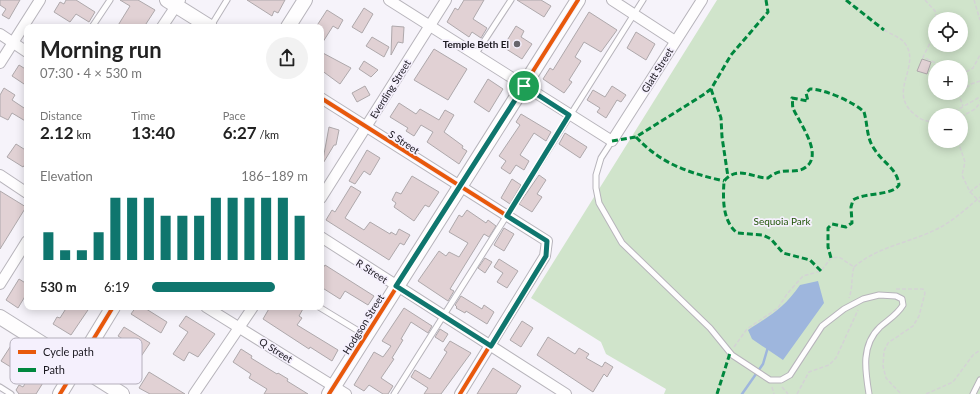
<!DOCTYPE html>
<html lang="en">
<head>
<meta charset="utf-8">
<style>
  :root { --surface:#fff; --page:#f2f2f2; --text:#222; --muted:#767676; --accent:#0f766e }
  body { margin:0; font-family:Lato,sans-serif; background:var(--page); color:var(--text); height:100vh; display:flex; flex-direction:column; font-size:15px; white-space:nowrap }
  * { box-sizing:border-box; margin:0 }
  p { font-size:13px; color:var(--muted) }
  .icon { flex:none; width:22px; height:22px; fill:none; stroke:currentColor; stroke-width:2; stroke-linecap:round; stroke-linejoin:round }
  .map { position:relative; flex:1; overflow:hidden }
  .panel { position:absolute; left:24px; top:24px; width:300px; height:286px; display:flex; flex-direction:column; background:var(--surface); border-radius:8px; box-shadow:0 2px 10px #0003 }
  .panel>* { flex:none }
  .tools { position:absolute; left:928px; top:12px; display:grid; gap:8px }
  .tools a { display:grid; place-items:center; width:40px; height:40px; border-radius:50%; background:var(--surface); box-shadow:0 2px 10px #0003; font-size:20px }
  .pin { position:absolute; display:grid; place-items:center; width:34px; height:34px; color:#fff; margin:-17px; border:2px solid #fff; border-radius:50%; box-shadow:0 1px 4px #0007 }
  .round { display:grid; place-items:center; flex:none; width:42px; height:42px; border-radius:21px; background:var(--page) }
  .headline { display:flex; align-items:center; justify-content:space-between; height:68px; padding:0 16px }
  h1 { font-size:22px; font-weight:700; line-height:30px }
  .stats { display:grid; grid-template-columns:repeat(3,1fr); gap:6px; height:68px; padding:4px 16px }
  .stats div { display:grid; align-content:center }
  .stats b { font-size:17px; font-weight:700 }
  .stats small { font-size:11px; font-weight:400 }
  .stats p { font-size:11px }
  .chart { height:112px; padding:8px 16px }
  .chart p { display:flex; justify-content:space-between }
  .chart svg { width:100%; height:72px; margin-top:4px; stroke:var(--accent); stroke-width:6 }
  ul { padding:0 16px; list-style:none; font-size:13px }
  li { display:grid; grid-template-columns:64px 48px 1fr; align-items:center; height:30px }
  li i { height:10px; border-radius:5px; background:var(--accent) }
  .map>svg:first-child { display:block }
  .green { fill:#d0e4cb; fill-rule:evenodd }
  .water { fill:#9eb6dd }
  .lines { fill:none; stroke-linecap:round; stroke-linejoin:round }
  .stream { stroke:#9eb6dd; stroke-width:2.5 }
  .building { fill:#e1d1d4; stroke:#aea8ab }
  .lane-casing { stroke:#b7b4bb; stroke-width:7 }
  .street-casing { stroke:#b7b4bb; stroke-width:12 }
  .secondary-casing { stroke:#b7b4bb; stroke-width:16 }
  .path { stroke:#d4d3d5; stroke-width:1.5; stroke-dasharray:4 2; stroke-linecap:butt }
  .lane { stroke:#fefdfe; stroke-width:5 }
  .street { stroke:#fefdfe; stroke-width:10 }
  .secondary { stroke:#fefdfe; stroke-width:14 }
  .path-bridge { stroke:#d4d3d5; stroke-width:1.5; stroke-dasharray:4 2; stroke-linecap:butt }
  .quiet { stroke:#00873e; stroke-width:3; stroke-dasharray:6 3; stroke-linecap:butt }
  .cycleway-casing { stroke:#f5f0fd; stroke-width:6 }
  .cycleway { stroke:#e8590c; stroke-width:4 }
  .route-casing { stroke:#fff; stroke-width:8 }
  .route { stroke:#0f766e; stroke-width:5 }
  .poi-dot { fill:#68656c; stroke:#f5f0fd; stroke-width:1.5 }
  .labels { text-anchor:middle; stroke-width:3.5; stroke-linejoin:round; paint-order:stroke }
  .poi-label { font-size:10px; font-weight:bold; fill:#1b1820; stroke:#f5f0fd; text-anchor:end }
  .street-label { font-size:10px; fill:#1b1820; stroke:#f5f0fd }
  .park-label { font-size:10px; fill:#215508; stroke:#f5f0fd }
  .key { fill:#f5f0fd; stroke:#b4afbb; stroke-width:1 }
  .key-label { font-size:11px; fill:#1b1820 }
</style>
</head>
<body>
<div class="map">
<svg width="980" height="394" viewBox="0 0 980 394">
  <rect width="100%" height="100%" fill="#f6f3fa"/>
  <path class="green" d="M717,0H980V394H664L666,389L606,354L601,342L531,298ZM935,19H961V45H935ZM935,67H961V93H935ZM935,115H961V141H935Z"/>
  <path class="water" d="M818,281L824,303L783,360L752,339L748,330C771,315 784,308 800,285Z"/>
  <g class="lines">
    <path class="stream" d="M742,394L763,364L768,347"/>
  </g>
  <g class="building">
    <path d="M0,0H20L9,19L2,15L6,9L0,5Z"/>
    <path d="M66,0H76L95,12L89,22L76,14L70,22L54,12L60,2L64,4Z"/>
    <path d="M120,0H138L155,10L144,27H117L130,6Z"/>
    <path d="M247,0H285L278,13L274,11L272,16Z"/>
    <path d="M464,0H484L473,19L487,28L481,38L472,32L469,37L447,22L455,8L458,10Z"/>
    <path d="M517,0H541L551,6L544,17Z"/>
    <path d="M364,8L373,14L362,33L352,27Z"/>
    <path d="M327,10L343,20L338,29L333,26L321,45V27H316Z"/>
    <path d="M589,12L617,30L601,52L584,42L575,57L581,61L569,80L572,82L564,93L543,79L550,68L553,70Z"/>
    <path d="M392,26L404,27L403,43L398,42L391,55Z"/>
    <path d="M516,26L524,31L521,37L532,44L522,59L503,47Z"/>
    <path d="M636,32L655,44L646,60L627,48Z"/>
    <path d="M372,37L389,47L384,57L366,46Z"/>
    <path d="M434,49L467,69L448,100L414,80Z"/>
    <path d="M321,52L351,68L340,84L321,70Z"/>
    <path d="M922,59L931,62L927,74L917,71Z"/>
    <path d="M364,61L378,70L371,77L359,69Z"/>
    <path d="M19,65L27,70V86L12,76Z"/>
    <path d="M488,79L503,89L489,112L474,102Z"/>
    <path d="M365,86L370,95L357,102L352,93Z"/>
    <path d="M612,86L626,95L621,102L617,100L606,118L597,112L600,108L587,100L593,90L605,97Z"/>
    <path d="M4,88L15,95L12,100L27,110V122L12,113L8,120L0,116V95Z"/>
    <path d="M399,103L416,114L420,109L439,120L445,110L454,115L444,132L463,146L462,148L467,151L459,164L427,142L433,132L421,125L414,136L406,131L408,128L390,117Z"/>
    <path d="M521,114L551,132L546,141L534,133L520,155L529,161L524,170L516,165L510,174L501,168L506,161L499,156L520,125L516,122Z"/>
    <path d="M329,127L339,130L336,145H334L322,165Z"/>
    <path d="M565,133L587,147L580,158L559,144Z"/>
    <path d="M16,144L27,151V162L23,167L7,157Z"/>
    <path d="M367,150L380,158L370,175L364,171L355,184L349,181Z"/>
    <path d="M539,175L546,180L537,194L542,197L532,212L519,204Z"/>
    <path d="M412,176L439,192L429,207L425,205L414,221L394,207L396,203L392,200L396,192L401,194Z"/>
    <path d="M512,179L521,185L510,204L501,198Z"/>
    <path d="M351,186L361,192L345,218L364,230L370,222L390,234L391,232L396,235L399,229L410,235L404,245L400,243L389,260L326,220L332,210L335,212Z"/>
    <path d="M0,191L26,207L0,249Z"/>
    <path d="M467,210L486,223L488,220L496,226L489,237L484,234L450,289L454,291L448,301L418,281L439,251L446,256L449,252L459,257L468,243L449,232L459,215L462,217Z"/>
    <path d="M504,228L514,234L504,251L494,245Z"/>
    <path d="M485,258L492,262L485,273L478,268Z"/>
    <path d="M499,259L518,271L507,288L497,282L503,273L494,267Z"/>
    <path d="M325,265L374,296L368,305L345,291L340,299L321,287V271Z"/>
    <path d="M19,279L27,284V293L18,308L6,300Z"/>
    <path d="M461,296L482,309L484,305L494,312L487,324L466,311L465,313L456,308L457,307L455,305Z"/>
    <path d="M67,307H90L71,335L53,324L57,317L60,318Z"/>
    <path d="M136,307H143L167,322L161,333L131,314Z"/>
    <path d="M270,307H304L299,316L302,318L297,325L338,350L332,361L310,347L309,349L263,319Z"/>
    <path d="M404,308L432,326L428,333L411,322L401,339L403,340L392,358L394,359L381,378L393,386L388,394H383L369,385L364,391L354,385L374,352L383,357L391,346L382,341Z"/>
    <path d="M186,316L215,334L198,357L189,352L184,361L173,354L188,332L179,326Z"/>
    <path d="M522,321L533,328L521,347L510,340Z"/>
    <path d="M124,327L150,343L138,361L124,352L129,343L118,336Z"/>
    <path d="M440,329L448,334L443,342L435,337Z"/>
    <path d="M548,337L575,354L579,348L589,354L586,358L602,367L605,362L613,367L607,377L604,374L593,392L537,355Z"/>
    <path d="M450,341L471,353L441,394H424L428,388L411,377L415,370L430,379L447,352L444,350Z"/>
    <path d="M12,344L25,353L14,369L1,361Z"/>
    <path d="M241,349L252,356L251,358L277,374L278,373L288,379L287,381L308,394H264L267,389L249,378L251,374L233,362Z"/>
    <path d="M39,361L51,369L41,386L36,394H19L16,390L19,385L23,387Z"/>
    <path d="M493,368L521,386L516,394H477Z"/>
    <path d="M149,372L185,394H150L139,388Z"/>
  </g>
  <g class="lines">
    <g class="lane-casing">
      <g id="lane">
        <path d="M211,26L227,0"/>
        <path d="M92,27L110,0"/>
        <path d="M475,55L511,0"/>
        <path d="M612,141L601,158L596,175V188L599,203L622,243L710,328L732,355L770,380H781L790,375L822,326L844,309L863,299L879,295L896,296L902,299L903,305C897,315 889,319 880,327C861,345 865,370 869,394"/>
        <path d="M319,307L365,335"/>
        <path d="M0,387L11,394"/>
        <path d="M394,394L643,0"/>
        <path d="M973,394L980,380"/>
      </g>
    </g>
    <g class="street-casing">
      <g id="street">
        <path d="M389,0L612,141L702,0"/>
        <path d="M612,0L675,41"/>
        <path d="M162,27L180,0"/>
        <path d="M0,34L27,52"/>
        <path d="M0,63L40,0"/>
        <path d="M321,98L547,241L545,256L460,394"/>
        <path d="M0,175L27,193"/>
        <path d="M321,198L446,0"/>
        <path d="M321,237L566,394"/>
        <path d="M0,284L27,241"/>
        <path d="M206,307L346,394"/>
        <path d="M194,394L253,307"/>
      </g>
    </g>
    <g class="secondary-casing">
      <g id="secondary">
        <path d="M167,0L210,27"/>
        <path d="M288,27L305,0"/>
        <path d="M0,317L122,394"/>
        <path d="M60,394L113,307"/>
        <path d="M329,394L578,0"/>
      </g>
    </g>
    <g class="path">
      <path d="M925,0L935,11L937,19"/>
      <path d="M974,0L980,20"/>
      <path d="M884,30C889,33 899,37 903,41C924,64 887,90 913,113C921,120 924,121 935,122"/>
      <path d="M935,33L923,57L944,67"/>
      <path d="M961,75L973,68L980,55"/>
      <path d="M961,91L971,84L980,81"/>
      <path d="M958,93L963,106"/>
      <path d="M950,115V114L978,98L980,101"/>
      <path d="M961,117L975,109L980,103"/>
      <path d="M958,141L965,162L962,175L970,192L980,184"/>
      <path d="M854,267C877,247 908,243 935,230C952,222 966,209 980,197"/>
      <path d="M896,289H923L925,293L919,316L913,326L888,343L884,351L883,366L886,378L901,394"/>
      <path d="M734,347L747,329L778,308L787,294L803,276L821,271L831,258L839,257L854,267C851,277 853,288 849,298"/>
      <path d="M772,387L774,394"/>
      <path d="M782,387L788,394"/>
      <path d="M797,394L809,372L829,365L836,358L858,310"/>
      <path d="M926,394L953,382L973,355L980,350"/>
    </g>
    <use href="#lane" class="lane"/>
    <use href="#street" class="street"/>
    <use href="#secondary" class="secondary"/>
    <path class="path-bridge" d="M970,192L980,202"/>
    <g class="quiet">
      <path d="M846,0L884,30"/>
      <path d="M711,89L721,118L722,137L728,177"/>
      <path d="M636,137C661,164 689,173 724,181"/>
      <path d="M612,141L636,137L703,95L711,89L731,55L768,12L766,0"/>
      <path d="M821,271L810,260L783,253L771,239L763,235L737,233C722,220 723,199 724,181C738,165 752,178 768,178C784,165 794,176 806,167C824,154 798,121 793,108C792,105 793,101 792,98L808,101L806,93L810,89C824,89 854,102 864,112C868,125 866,138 875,150C883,163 897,168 899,185C892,196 866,192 853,200L851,207L852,223L846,227L832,224L828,228V247L831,258"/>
      <path d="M717,394L730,353"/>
    </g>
    <g class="cycleway-casing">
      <g id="cycleway">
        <path d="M321,98L547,241L545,256L460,394"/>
        <path d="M60,394L113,307"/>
        <path d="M329,394L578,0"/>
      </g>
    </g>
    <use href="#cycleway" class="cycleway"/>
  </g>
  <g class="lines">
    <g class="route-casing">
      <path id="route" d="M524,86L569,115L507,216L547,241L546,256L491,346L396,286Z"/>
    </g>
    <use href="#route" class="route"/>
  </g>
  <circle class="poi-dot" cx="517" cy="44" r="4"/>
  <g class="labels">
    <g class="poi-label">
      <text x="509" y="48">Temple Beth El</text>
    </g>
    <g class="street-label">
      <text transform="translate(657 70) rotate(-58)" y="4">Glatt Street</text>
      <text transform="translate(390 89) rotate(-58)" y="4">Everding Street</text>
      <text transform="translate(404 142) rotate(33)" y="4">S Street</text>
      <text transform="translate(372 271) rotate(33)" y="4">R Street</text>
      <text transform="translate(363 324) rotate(-58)" y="4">Hodgson Street</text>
      <text transform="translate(276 350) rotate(32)" y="4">Q Street</text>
    </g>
    <g class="park-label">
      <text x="782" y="225">Sequoia Park</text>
    </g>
  </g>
  <rect x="10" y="338" width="132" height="46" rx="6" class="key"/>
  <rect x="18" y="350" width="18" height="4" fill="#e8590c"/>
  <rect x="18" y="368" width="18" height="4" fill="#00873e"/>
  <g class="key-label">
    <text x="43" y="356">Cycle path</text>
    <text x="43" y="374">Path</text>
  </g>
</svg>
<div class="tools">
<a><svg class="icon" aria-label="locate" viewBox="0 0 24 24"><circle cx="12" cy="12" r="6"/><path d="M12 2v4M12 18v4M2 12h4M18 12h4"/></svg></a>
<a>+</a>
<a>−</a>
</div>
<div class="pin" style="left:524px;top:86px;background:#1e9e55"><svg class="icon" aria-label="arrive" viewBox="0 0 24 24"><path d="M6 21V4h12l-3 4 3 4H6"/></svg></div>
<section class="panel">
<div class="headline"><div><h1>Morning run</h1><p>07:30 · 4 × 530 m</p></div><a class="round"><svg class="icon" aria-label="share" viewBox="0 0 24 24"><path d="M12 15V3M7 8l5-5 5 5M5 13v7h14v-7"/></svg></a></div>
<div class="stats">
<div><p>Distance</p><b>2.12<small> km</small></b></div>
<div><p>Time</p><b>13:40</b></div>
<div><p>Pace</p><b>6:27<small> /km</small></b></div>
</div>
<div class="chart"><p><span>Elevation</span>186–189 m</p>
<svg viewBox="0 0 160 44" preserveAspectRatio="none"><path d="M5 44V27M15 44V38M25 44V38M35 44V27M45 44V6M55 44V6M65 44V6M75 44V17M85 44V17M95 44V17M105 44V6M115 44V6M125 44V6M135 44V6M145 44V6M155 44V17"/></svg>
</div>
<ul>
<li><b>530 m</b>6:19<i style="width:79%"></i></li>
</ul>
</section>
</div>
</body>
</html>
